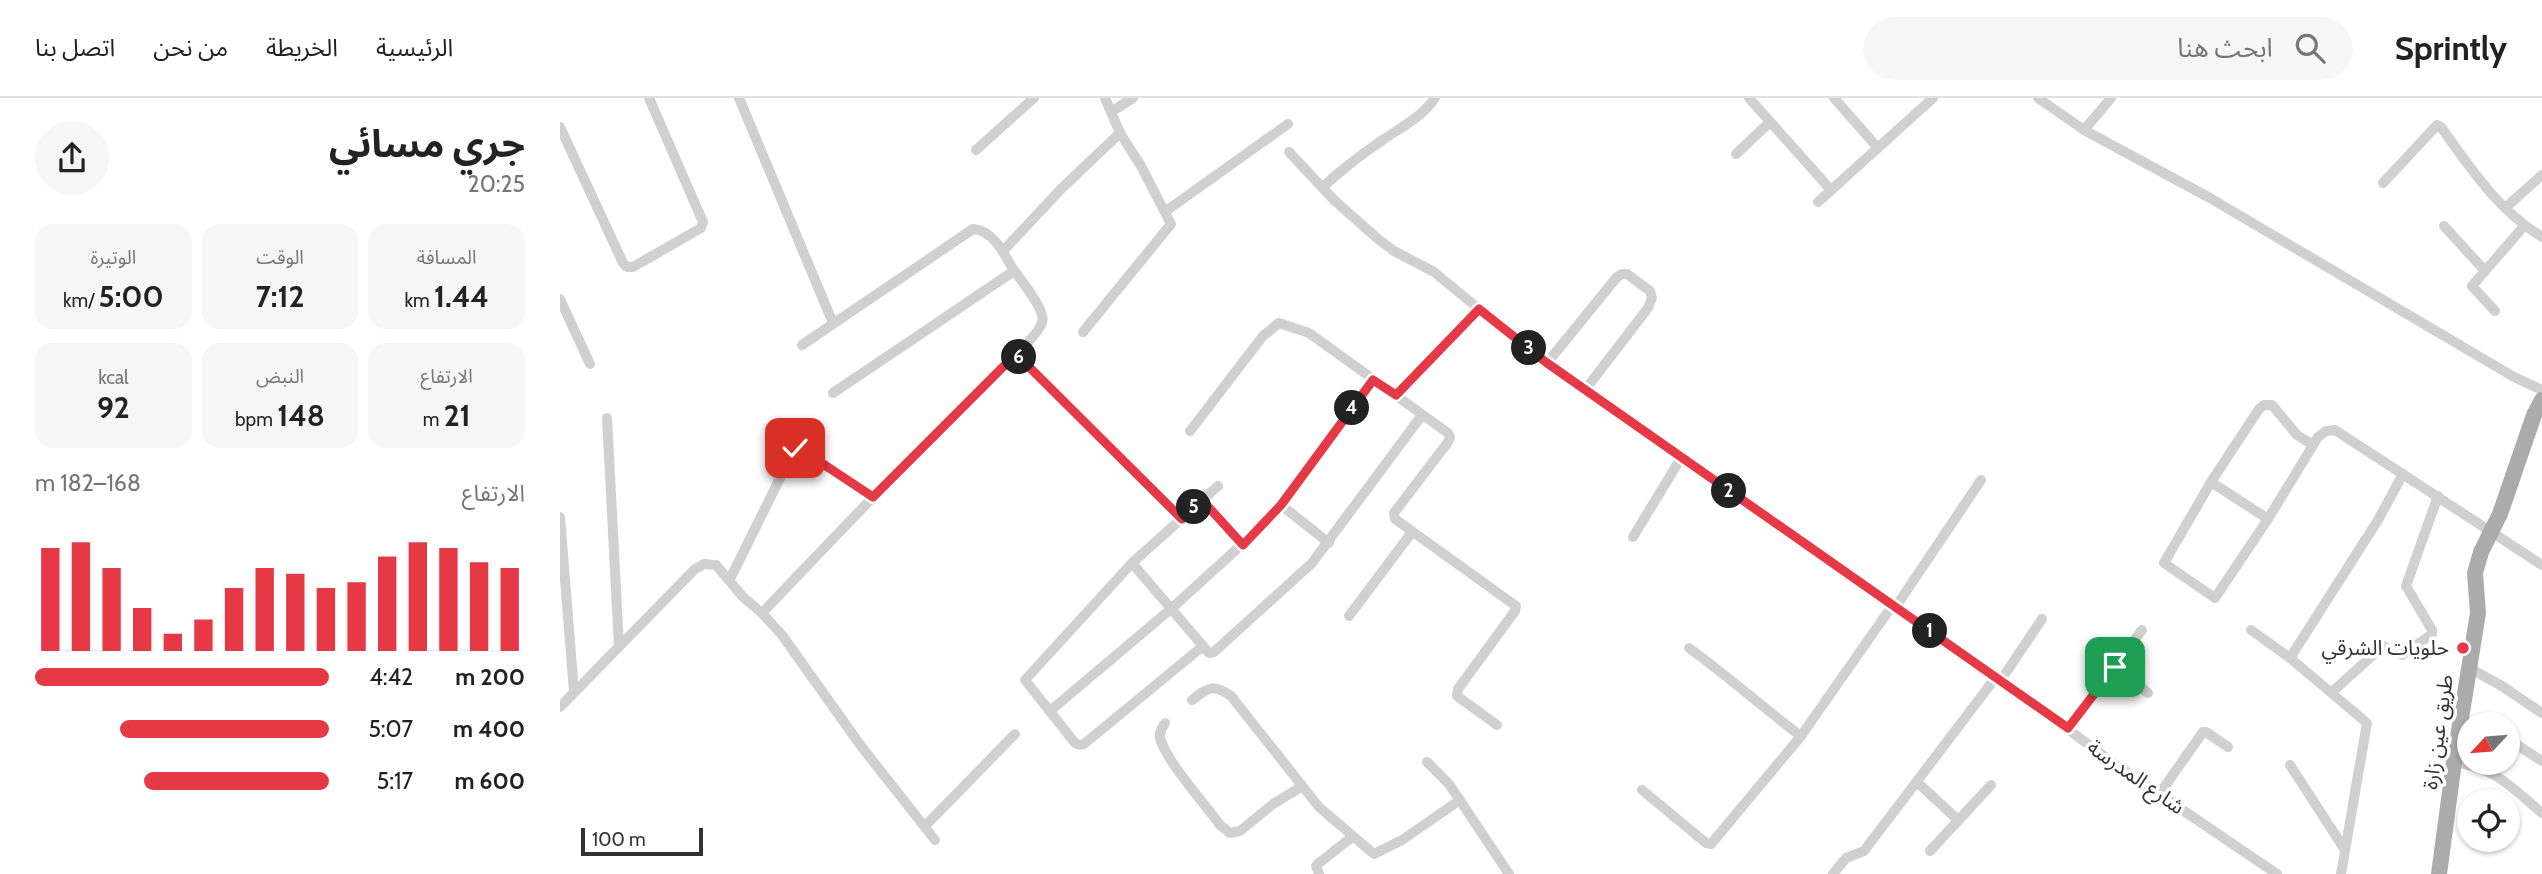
<!DOCTYPE html>
<html lang="ar">
<head>
<meta charset="utf-8">
<style>
  :root { --surface:#fff; --page:#f6f6f6; --text:#222; --muted:#767676; --line:#e0e0e0; --accent:#e63946 }
  body { margin:0; font-family:Cabin,"Noto Sans Arabic",sans-serif; background:var(--page); color:var(--text); direction:rtl; height:100vh; display:flex; flex-direction:column; font-size:26px; white-space:nowrap }
  * { box-sizing:border-box; margin:0 }
  p { font-size:23px; color:var(--muted) }
  .icon { flex:none; width:38px; height:38px; fill:none; stroke:currentColor; stroke-width:2; stroke-linecap:round; stroke-linejoin:round }
  .map { position:relative; flex:1; overflow:hidden; direction:ltr }
  .drawer { display:flex; flex-direction:column; background:var(--surface); width:560px }
  .drawer>* { flex:none }
  .needle { width:46px; rotate:244deg }
  .fabs { position:absolute; left:1897px; top:614px; display:grid; gap:14px }
  .fabs a { display:grid; place-items:center; width:63px; height:63px; border-radius:50%; background:var(--surface); box-shadow:0 2px 5px #0004; font-size:35px }
  .scale { position:absolute; left:21px; bottom:18px; width:122px; box-sizing:border-box; padding-left:7px; border:4px solid #333; border-top:0; font-size:19px; line-height:24px; white-space:nowrap; color:#333; -webkit-text-stroke:5px #fff; paint-order:stroke }
  .pin { position:absolute; display:grid; place-items:center; width:60px; height:60px; color:#fff; margin:-30px; border-radius:14px; box-shadow:0 4px 10px #0006 }
  .km { position:absolute; width:35px; height:35px; margin:-18px; border-radius:50%; background:#222; color:#fff; font-size:19px; line-height:35px; text-align:center }
  .round { display:grid; place-items:center; flex:none; width:74px; height:74px; border-radius:37px; background:var(--page) }
  .headline { display:flex; align-items:center; justify-content:space-between; height:119px; padding:0 35px }
  h1 { font-size:38px; font-weight:700; line-height:52px }
  .figures { display:grid; grid-template-columns:repeat(3,1fr); gap:10px; height:119px; padding:7px 35px }
  .figures div { display:grid; align-content:center; border-radius:18px; background:var(--page); text-align:center }
  .figures b { font-size:30px; font-weight:700 }
  .figures small { font-size:19px; font-weight:400 }
  .figures p { font-size:19px }
  .chart { height:196px; padding:14px 35px }
  .chart p { display:flex; justify-content:space-between }
  .chart svg { width:100%; height:126px; margin-top:7px; stroke:var(--accent); stroke-width:6 }
  ul { padding:0 35px; list-style:none; font-size:23px }
  li { display:grid; grid-template-columns:112px 84px 1fr; align-items:center; height:52px }
  li i { height:18px; border-radius:9px; background:var(--accent) }
  header { display:flex; align-items:center; gap:42px; box-sizing:border-box; height:98px; padding:0 35px; background:var(--surface); border-bottom:2px solid var(--line) }
  header strong { font-size:33px }
  nav { display:flex; gap:38px; margin-inline-start:auto; font-size:24px }
  .search { width:490px; height:63px; background:var(--page); display:flex; align-items:center; gap:18px; box-sizing:border-box; padding:0 24px; border-radius:38px; color:var(--muted); font-size:26px }
  main { display:flex; flex:1; min-height:0 }
  .map>svg:first-child { display:block }
  .lines { fill:none; stroke-linecap:round; stroke-linejoin:round }
  .street { stroke:#d0d0d0; stroke-width:10 }
  .primary { stroke:#ababab; stroke-width:16 }
  .route-casing { stroke:#fff; stroke-width:14 }
  .route { stroke:#e63946; stroke-width:9 }
  .poi-dot { fill:#e63946; stroke:#fff; stroke-width:2.5 }
  .labels { text-anchor:middle; stroke-width:7; stroke-linejoin:round; paint-order:stroke }
  .poi-label { font-size:21px; fill:#333; stroke:#fff; text-anchor:end }
  .street-label { font-size:21px; fill:#333; stroke:#fff }
</style>
</head>
<body>
<header>
<strong>Sprintly</strong>
<div class="search"><svg class="icon" aria-label="search" viewBox="0 0 24 24"><circle cx="10" cy="10" r="6"/><path d="M15 15l6 6"/></svg>ابحث هنا</div>
<nav><a>الرئيسية</a><a>الخريطة</a><a>من نحن</a><a>اتصل بنا</a></nav>
</header>
<main>
<div class="map">
<svg width="1982" height="776" viewBox="0 0 1982 776">
  <rect width="100%" height="100%" fill="#fff"/>
  <g class="lines">
    <g class="street">
      <path d="M179,0L273,225"/>
      <path d="M1189,0L1271,92"/>
      <path d="M1274,0L1318,50"/>
      <path d="M1478,0L1524,32L1650,100L1954,279L1982,292"/>
      <path d="M551,14L573,0"/>
      <path d="M0,29L63,165L67,169H73L141,130L143,124L89,0"/>
      <path d="M1524,32L1551,0"/>
      <path d="M416,52L474,0"/>
      <path d="M729,54L774,102L818,141L834,153L874,174L919,211"/>
      <path d="M1176,56L1210,24"/>
      <path d="M1823,85L1877,27L1881,29C1910,70 1938,112 1982,139"/>
      <path d="M763,89C782,71 802,56 824,41C842,29 863,18 875,0"/>
      <path d="M1258,104L1373,0"/>
      <path d="M1945,110L1982,77"/>
      <path d="M606,113L728,26"/>
      <path d="M1884,128L1925,173"/>
      <path d="M443,153L501,91L560,35"/>
      <path d="M0,201L30,266"/>
      <path d="M1935,213L1912,188L1964,128"/>
      <path d="M523,234L611,126L581,68L560,35L545,0"/>
      <path d="M456,256L622,421"/>
      <path d="M987,265L1057,179L1062,176H1067L1090,193L1092,200L1088,210L1025,292"/>
      <path d="M273,295L454,173"/>
      <path d="M836,297L919,211L987,265L1240,441L1332,508L1441,582L1559,669L1717,776"/>
      <path d="M47,320L59,549"/>
      <path d="M630,333L703,238L719,225L749,235L888,335L890,339L888,344L834,415L835,421L956,508L955,513L898,591L897,598L937,627"/>
      <path d="M1651,384L1708,421L1655,500L1604,465L1651,384L1699,311L1704,307H1712L1737,337L1753,347"/>
      <path d="M642,402L683,447"/>
      <path d="M721,407L769,445"/>
      <path d="M0,419L14,594"/>
      <path d="M1708,421L1758,339L1766,333L1775,332L1982,467"/>
      <path d="M1073,439L1121,360"/>
      <path d="M572,465L649,555L654,554L752,465L862,317"/>
      <path d="M170,481L235,350H238L313,399"/>
      <path d="M1335,510L1421,382"/>
      <path d="M202,515C271,443 339,371 409,301C425,285 475,243 482,225C487,211 457,179 450,166C442,151 431,132 413,131L242,247"/>
      <path d="M789,518L852,434"/>
      <path d="M1691,532L1730,560L1807,625L1781,776"/>
      <path d="M643,548L524,646L520,647L515,645L465,582L572,465L658,388"/>
      <path d="M1129,550C1168,578 1203,610 1241,638"/>
      <path d="M1730,560L1818,422L1843,376"/>
      <path d="M1555,569L1588,595"/>
      <path d="M1909,570L1942,588L1982,615"/>
      <path d="M1441,582L1482,521"/>
      <path d="M1772,594L1823,548L1842,557L1872,536V532L1846,488L1878,398"/>
      <path d="M632,602C648,590 652,585 671,598L759,709L814,756L842,742L900,702"/>
      <path d="M0,609L135,471L144,466L156,467L183,499L202,515L222,537L301,648L375,742"/>
      <path d="M490,613L612,510L700,430L721,407L813,282"/>
      <path d="M605,625C602,630 599,634 600,640C606,663 645,706 660,727L670,735L680,733L713,706L741,689"/>
      <path d="M1508,630L1582,532"/>
      <path d="M1948,641L1982,663"/>
      <path d="M867,664L889,686L949,776"/>
      <path d="M1894,664C1936,670 1951,689 1982,715"/>
      <path d="M1730,667L1785,752"/>
      <path d="M1357,684L1398,722"/>
      <path d="M1082,692L1146,745L1151,746L1241,638L1332,508"/>
      <path d="M1600,695L1643,634H1646L1668,649"/>
      <path d="M365,728L455,636"/>
      <path d="M1370,753L1431,687"/>
      <path d="M759,776L756,768L759,765L792,739"/>
      <path d="M1273,776L1286,760L1304,753L1436,579"/>
    </g>
    <path class="primary" d="M1879,776L1894,664L1918,515L1915,475L1921,454L1940,416L1974,317L1982,302"/>
  </g>
  <g class="lines">
    <g class="route-casing">
      <path id="route" d="M235,350H239L313,399L456,256L622,421L642,402L683,447L721,407L813,282L836,297L919,211L987,265L1508,630L1555,569"/>
    </g>
    <use href="#route" class="route"/>
  </g>
  <circle class="poi-dot" cx="1903" cy="550" r="7"/>
  <g class="labels">
    <g class="poi-label">
      <text x="1889" y="557">حلويات الشرقي</text>
    </g>
    <g class="street-label">
      <text transform="translate(1878 634) rotate(-82)" y="7">طريق عين زارة</text>
      <text transform="translate(1576 679) rotate(35)" y="7">شارع المدرسة</text>
    </g>
  </g>
</svg>
<div class="fabs">
<a><svg class="needle" viewBox="-14 -14 28 28"><path d="M0-13l5 13h-10z" fill="#e53935"/><path d="M0 13l5-13h-10z" fill="#767676"/></svg></a>
<a><svg class="icon" aria-label="locate" viewBox="0 0 24 24"><circle cx="12" cy="12" r="6"/><path d="M12 2v4M12 18v4M2 12h4M18 12h4"/></svg></a>
</div>
<div class="scale">100 m</div>
<div class="pin" style="left:1555px;top:569px;background:#1e9e55"><svg class="icon" aria-label="arrive" viewBox="0 0 24 24"><path d="M6 21V4h12l-3 4 3 4H6"/></svg></div>
<div class="pin" style="left:235px;top:350px;background:#d93025"><svg class="icon" aria-label="check" viewBox="0 0 24 24"><path d="M5 12l5 5 9-10"/></svg></div>
<b class="km" style="left:1370px;top:533px">1</b>
<b class="km" style="left:1169px;top:393px">2</b>
<b class="km" style="left:969px;top:250px">3</b>
<b class="km" style="left:792px;top:310px">4</b>
<b class="km" style="left:634px;top:409px">5</b>
<b class="km" style="left:459px;top:259px">6</b>
</div>
<section class="drawer">
<div class="headline"><div><h1>جري مسائي</h1><p>20:25</p></div><a class="round"><svg class="icon" aria-label="share" viewBox="0 0 24 24"><path d="M12 15V3M7 8l5-5 5 5M5 13v7h14v-7"/></svg></a></div>
<div class="figures">
<div><p>المسافة</p><b>1.44<small> km</small></b></div>
<div><p>الوقت</p><b>7:12</b></div>
<div><p>الوتيرة</p><b>5:00<small> /km</small></b></div>
</div>
<div class="figures">
<div><p>الارتفاع</p><b>21<small> m</small></b></div>
<div><p>النبض</p><b>148<small> bpm</small></b></div>
<div><p>kcal</p><b>92</b></div>
</div>
<div class="chart"><p><span>الارتفاع</span>168–182 m</p>
<svg viewBox="0 0 160 44" preserveAspectRatio="none"><path d="M5 44V8M15 44V6M25 44V15M35 44V29M45 44V38M55 44V33M65 44V22M75 44V15M85 44V17M95 44V22M105 44V20M115 44V11M125 44V6M135 44V8M145 44V13M155 44V15"/></svg>
</div>
<ul>
<li><b>200 m</b>4:42<i style="width:100%"></i></li>
<li><b>400 m</b>5:07<i style="width:71%"></i></li>
<li><b>600 m</b>5:17<i style="width:63%"></i></li>
</ul>
</section>
</main>
</body>
</html>
